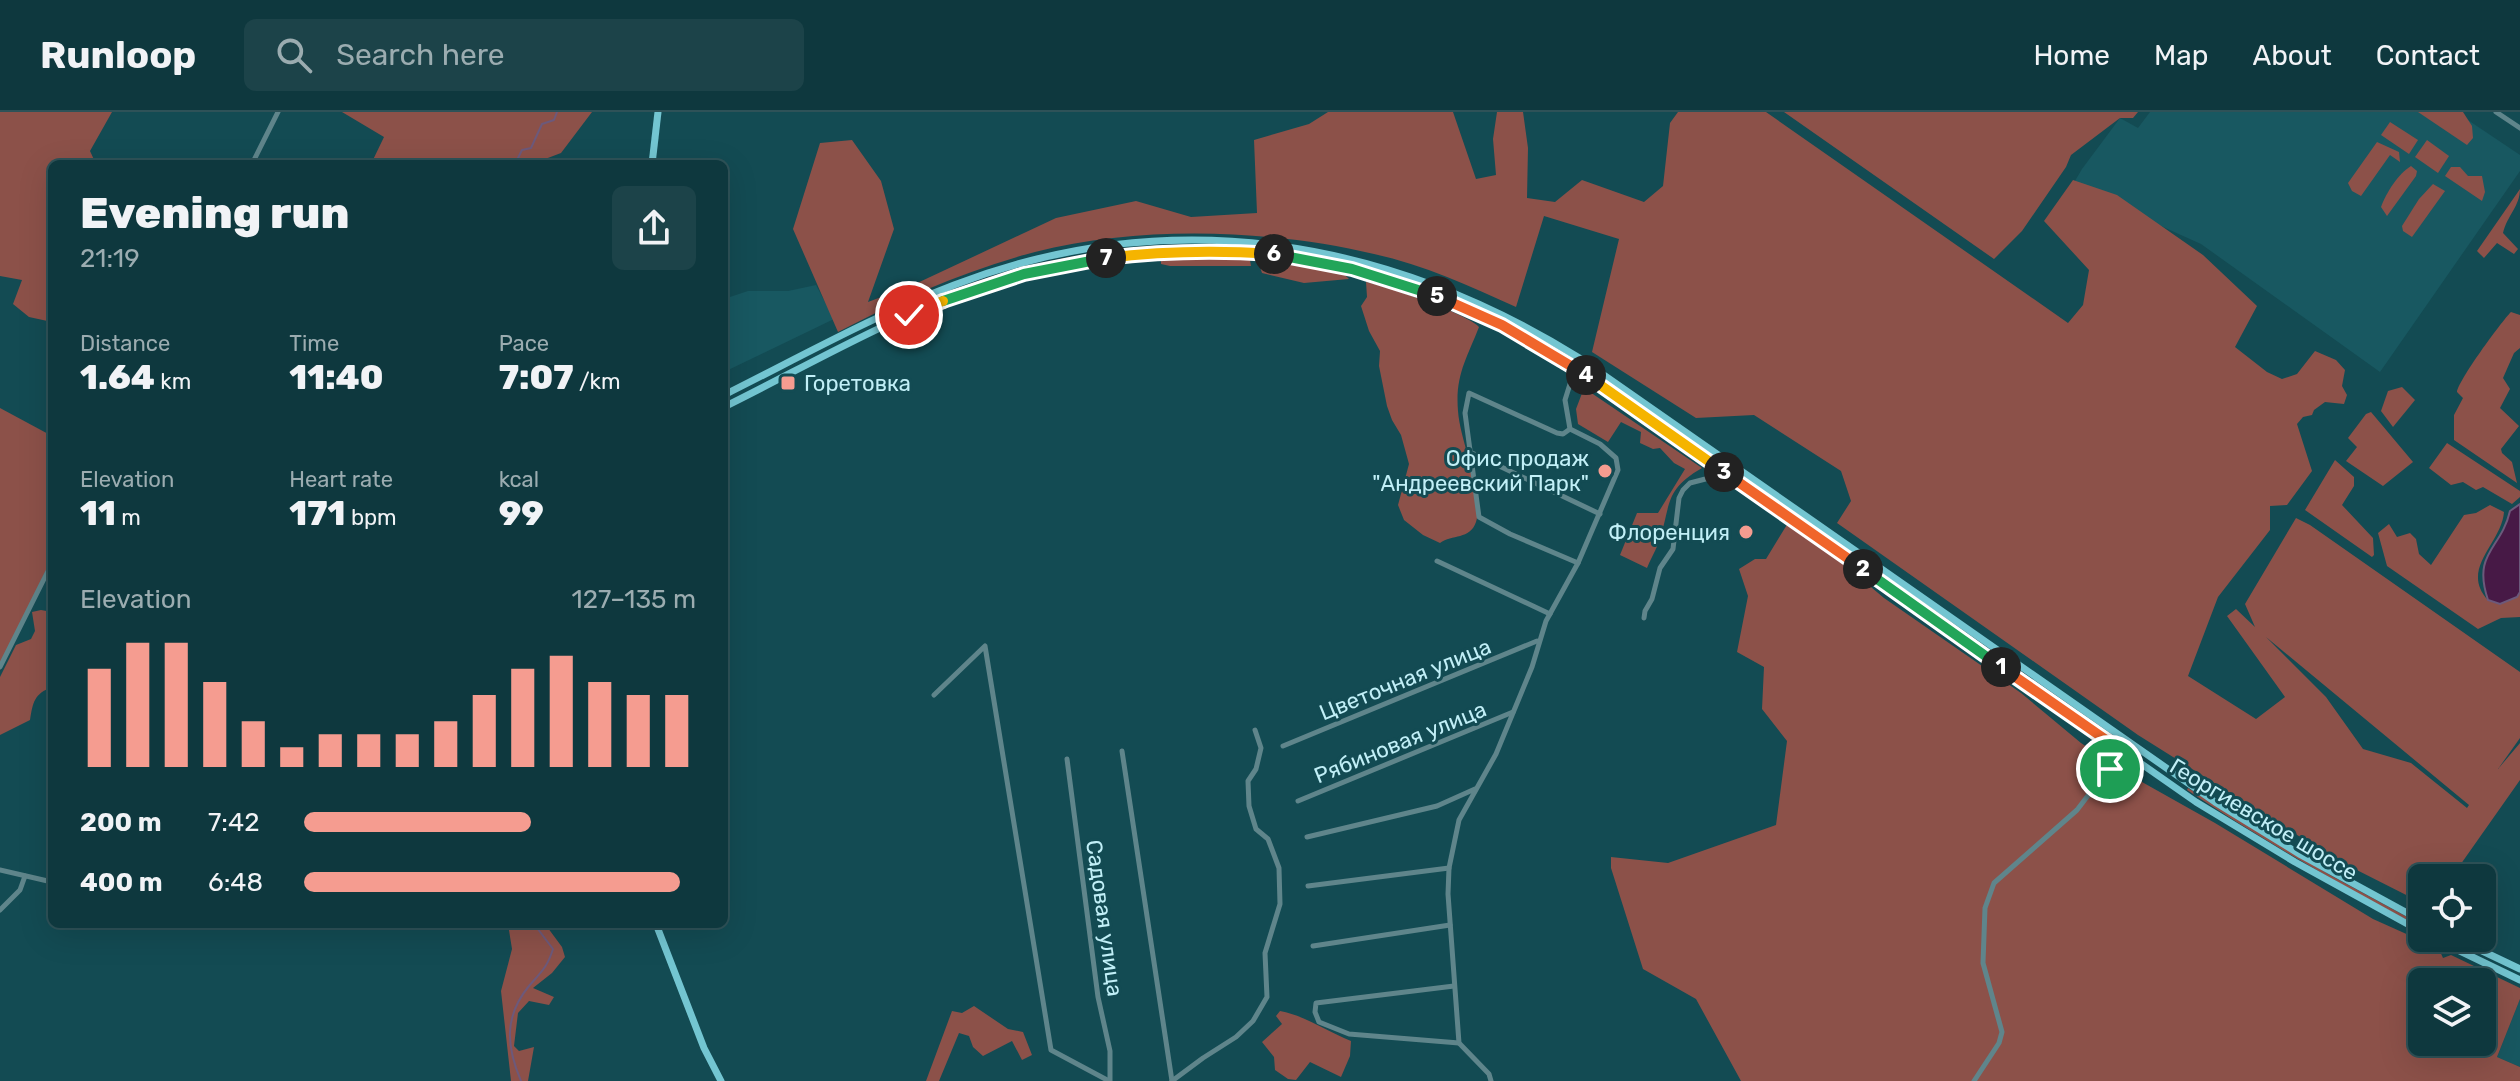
<!DOCTYPE html>
<html lang="en">
<head>
<meta charset="utf-8">
<style>
  :root { --surface:#0e383e; --page:#1c4349; --text:#f1f3f6; --muted:#9bacb0; --line:#2e5258; --accent:#f59c90 }
  body { margin:0; font-family:Rubik,sans-serif; background:var(--page); color:var(--text); height:100vh; display:flex; flex-direction:column; font-size:30px; white-space:nowrap }
  * { box-sizing:border-box; margin:0 }
  p { font-size:26px; color:var(--muted) }
  .icon { flex:none; width:44px; height:44px; fill:none; stroke:currentColor; stroke-width:2; stroke-linecap:round; stroke-linejoin:round }
  .map { position:relative; flex:1; overflow:hidden }
  .drawer { position:absolute; left:48px; top:48px; width:680px; height:768px; display:flex; flex-direction:column; background:var(--surface); border-radius:12px; box-shadow:0 8px 32px #0002,0 0 0 2px var(--line) }
  .drawer>* { flex:none }
  .tools { position:absolute; left:2408px; top:752px; display:grid; gap:16px }
  .tools a { display:grid; place-items:center; width:88px; height:88px; border-radius:12px; background:var(--surface); box-shadow:0 8px 32px #0002,0 0 0 2px var(--line); font-size:40px }
  .pin { position:absolute; display:grid; place-items:center; width:68px; height:68px; color:#fff; margin:-34px; border:4px solid #fff; border-radius:50%; box-shadow:0 2px 8px #0007 }
  .km { position:absolute; width:40px; height:40px; margin:-20px; border-radius:50%; background:#222; color:#fff; font-size:22px; line-height:40px; text-align:center }
  .round { display:grid; place-items:center; flex:none; width:84px; height:84px; border-radius:12px; background:var(--page) }
  .headline { display:flex; align-items:center; justify-content:space-between; height:136px; padding:0 32px }
  h1 { font-size:44px; font-weight:800; line-height:60px }
  .metrics { display:grid; grid-template-columns:repeat(3,1fr); gap:12px; height:136px; padding:8px 32px }
  .metrics div { display:grid; align-content:center }
  .metrics b { font-size:34px; font-weight:800 }
  .metrics small { font-size:22px; font-weight:400 }
  .metrics p { font-size:22px }
  .chart { height:224px; padding:16px 32px }
  .chart p { display:flex; justify-content:space-between }
  .chart svg { width:100%; height:144px; margin-top:8px; stroke:var(--accent); stroke-width:6 }
  ul { padding:0 32px; list-style:none; font-size:26px }
  li { display:grid; grid-template-columns:128px 96px 1fr; align-items:center; height:60px }
  li i { height:20px; border-radius:10px; background:var(--accent) }
  header { display:flex; align-items:center; gap:48px; box-sizing:border-box; height:112px; padding:0 40px; background:var(--surface); border-bottom:2px solid var(--line) }
  header strong { font-size:38px }
  nav { display:flex; gap:44px; margin-inline-start:auto; font-size:28px }
  .search { width:560px; height:72px; background:var(--page); display:flex; align-items:center; gap:20px; box-sizing:border-box; padding:0 28px; border-radius:12px; color:var(--muted); font-size:30px }
  .map>svg:first-child { display:block }
  .built { fill:#185861 }
  .green { fill:#8c5149; fill-rule:evenodd }
  .water { fill:#471946; stroke:#6c597b; stroke-width:2 }
  .lines { fill:none; stroke-linecap:round; stroke-linejoin:round }
  .stream { stroke:#6c597b; stroke-width:2 }
  .street { stroke:#5f858b; stroke-width:5 }
  .primary { stroke:#73c5d1; stroke-width:7 }
  .split-1-casing { stroke:#fff; stroke-width:16 }
  .split-2-casing { stroke:#fff; stroke-width:16 }
  .split-3-casing { stroke:#fff; stroke-width:16 }
  .split-4-casing { stroke:#fff; stroke-width:16 }
  .split-5-casing { stroke:#fff; stroke-width:16 }
  .split-6-casing { stroke:#fff; stroke-width:16 }
  .split-7-casing { stroke:#fff; stroke-width:16 }
  .split-8-casing { stroke:#fff; stroke-width:16 }
  .split-9-casing { stroke:#fff; stroke-width:16 }
  .split-1 { stroke:#f0652b; stroke-width:10 }
  .split-2 { stroke:#22a559; stroke-width:10 }
  .split-3 { stroke:#f0652b; stroke-width:10 }
  .split-4 { stroke:#f5b400; stroke-width:10 }
  .split-5 { stroke:#f0652b; stroke-width:10 }
  .split-6 { stroke:#22a559; stroke-width:10 }
  .split-7 { stroke:#f5b400; stroke-width:10 }
  .split-8 { stroke:#22a559; stroke-width:10 }
  .split-9 { stroke:#f5b400; stroke-width:10 }
  .poi-dot { fill:#f59c90; stroke:#134b53; stroke-width:3 }
  .labels { text-anchor:middle; stroke-width:6; stroke-linejoin:round; paint-order:stroke }
  .poi-label { font-size:22px; fill:#c1eff7; stroke:#134b53; text-anchor:end }
  .street-label { font-size:22px; fill:#c1eff7; stroke:#134b53 }
</style>
</head>
<body>
<header>
<strong>Runloop</strong>
<div class="search"><svg class="icon" aria-label="search" viewBox="0 0 24 24"><circle cx="10" cy="10" r="6"/><path d="M15 15l6 6"/></svg>Search here</div>
<nav><a>Home</a><a>Map</a><a>About</a><a>Contact</a></nav>
</header>
<div class="map">
<svg width="2520" height="969" viewBox="0 0 2520 969">
  <rect width="100%" height="100%" fill="#134b53"/>
  <g class="built">
    <path d="M2150,0H2456L2520,43V59L2380,260L2201,132L2072,74L2082,57L2120,6L2138,16Z"/>
    <path d="M816,173L834,207L724,260V187L748,179H788Z"/>
    <path d="M2520,887V955L2497,945Z"/>
  </g>
  <g class="green">
    <path d="M0,0H112L90,39L96,52H52V210L29,205L13,192L22,168L0,164Z"/>
    <path d="M342,0H592L561,41L532,52H371L384,25Z"/>
    <path d="M1328,0H1453L1476,67L1496,63L1493,27L1497,0H1523L1528,36L1527,86L1555,90L1582,68L1644,90L1663,74L1670,11L1678,0H1766L2068,211L2083,193L2089,158L2044,109L2073,68L2117,83L2203,143L2257,194L2235,235L2267,260L2282,267L2297,262L2315,239L2336,248L2345,258L2342,274L2347,283L2344,292L2325,290L2314,298L2312,303L2303,305L2297,312L2312,359L2287,393L2270,394V418L2218,485L2188,564L2256,607L2285,585L2227,504L2236,497L2255,515L2245,492L2296,406L2310,413L2520,560V626L2498,657L2520,631V668L2451,766H2422V791L2337,748L2138,623L1837,411L1851,389L1841,359L1754,303L1696,306L1592,240L1619,127L1544,104L1516,195C1470,174 1424,153 1374,142C1268,117 1141,113 1035,140C966,158 901,187 838,220L793,117L820,31L852,28L881,69L894,117L868,190L913,173L1056,106L1136,89L1191,105L1257,101L1254,28L1309,12ZM2266,525L2469,693L2467,696L2411,651L2363,637L2326,585Z"/>
    <path d="M1784,0H2138L2133,6H2120L2071,43L2066,55L2022,119L1994,147Z"/>
    <path d="M2418,0H2463L2472,14L2473,26L2467,33Z"/>
    <path d="M2390,10L2418,28L2409,42L2381,23Z"/>
    <path d="M2427,28L2449,44L2438,61L2415,45Z"/>
    <path d="M2377,30L2399,40L2400,50L2390,43L2361,84L2352,79L2348,71Z"/>
    <path d="M2411,54L2417,59L2416,64L2387,104L2381,95C2386,81 2398,62 2411,54Z"/>
    <path d="M2451,55H2460L2468,64H2482L2485,80L2482,89L2445,64Z"/>
    <path d="M2433,72L2445,79L2412,125L2403,119L2402,114L2419,87Z"/>
    <path d="M2520,77C2520,94 2507,104 2503,121L2518,137L2514,142L2497,131L2484,146L2477,139Z"/>
    <path d="M1177,134L1258,137H1148L1091,143L999,165L913,196C927,186 947,180 964,174C1032,149 1104,136 1177,134Z"/>
    <path d="M1161,146L1245,147L1250,148L1251,154H1170L1161,152Z"/>
    <path d="M1264,148L1344,162L1349,167L1304,171L1262,161L1260,155Z"/>
    <path d="M1366,170C1384,173 1470,203 1479,215C1467,246 1455,263 1458,299C1460,330 1485,382 1476,410C1470,428 1452,422 1440,431L1423,423L1404,408L1398,393L1409,352L1401,323L1392,308L1387,294L1379,254L1380,239L1369,219L1361,194L1367,185Z"/>
    <path d="M2511,200L2520,203V236L2514,241L2503,266L2510,277L2500,296L2519,314L2501,337L2502,341L2512,350L2517,371L2454,328V303L2463,286L2457,280C2458,269 2501,210 2511,200Z"/>
    <path d="M1591,259L2114,625L2113,627L2062,592L1590,261Z"/>
    <path d="M2402,275L2415,288L2393,315L2381,299L2388,279Z"/>
    <path d="M1584,276L1702,356C1662,379 1672,394 1658,432C1655,440 1650,448 1647,456L1620,443L1637,401H1658L1685,357L1674,351L1660,336L1653,337L1640,331L1641,320L1621,310L1608,330L1578,312L1576,297Z"/>
    <path d="M0,296L52,324V445L0,558Z"/>
    <path d="M2371,300L2413,350L2383,374L2346,349L2357,335L2348,326L2366,302Z"/>
    <path d="M2447,331L2520,379V385L2512,392L2483,375L2476,378L2463,370L2451,373L2429,356Z"/>
    <path d="M2335,348L2354,365V374L2342,393L2373,426L2374,443L2372,445L2305,398Z"/>
    <path d="M2490,393L2504,400C2502,431 2459,457 2488,488L2517,485L2520,480V505L2501,506L2478,517L2387,454L2378,421L2389,412L2397,425L2410,421L2416,427L2419,442L2431,453L2464,403L2476,401Z"/>
    <path d="M1788,411L1828,439L1884,486L2021,581L2081,631L2126,661L2215,711L2373,807L2431,833L2439,837L2443,846L2451,843L2520,876V887L2497,945L2520,955V969H1741L1696,887L1643,857L1611,756V745L1668,751L1776,713L1787,629L1762,597L1764,555L1737,540L1748,484L1739,457L1755,447H1766ZM2422,870H2482V930H2422Z"/>
    <path d="M41,498L52,500V575C34,582 33,590 30,608L0,623V565L16,533L31,527L35,519L32,500Z"/>
    <path d="M2188,676L2330,763L2422,813V816C2342,774 2263,728 2187,678Z"/>
    <path d="M508,812H545L562,835L565,845L552,861L533,876L554,885L549,893L529,889L518,901L514,934L519,939L534,935L528,969H511L501,879L512,837Z"/>
    <path d="M974,894L1008,917L1023,920L1032,943L1022,948L1012,929L983,944L973,935L969,924L959,921L939,969H926L952,899L962,901Z"/>
    <path d="M1280,899C1306,904 1326,919 1351,929L1350,944L1341,965L1310,950L1296,968L1288,967L1275,958L1274,945L1262,930L1282,912L1276,904Z"/>
  </g>
  <path class="water" d="M2520,392V480L2517,485L2500,492L2488,488C2472,440 2501,438 2510,399Z"/>
  <g class="lines">
    <g class="stream">
      <path d="M515,52L522,38L531,36L542,12L554,8L557,0"/>
      <path d="M521,969C506,934 504,904 529,874C541,860 547,856 553,837L534,812"/>
    </g>
    <g class="street">
      <path d="M2496,0L2520,16"/>
      <path d="M252,52L278,0"/>
      <path d="M1570,317L1563,322L1557,321L1469,281L1465,301L1479,405L1510,422L1578,451"/>
      <path d="M1472,341L1600,402"/>
      <path d="M1437,449L1550,502"/>
      <path d="M1644,506L1645,499L1652,487L1660,456L1673,437L1679,386L1683,378L1690,371L1717,364L1722,359"/>
      <path d="M0,555L52,451"/>
      <path d="M934,583L985,534L1051,938L1109,969"/>
      <path d="M1283,634L1537,529"/>
      <path d="M1122,639L1172,969"/>
      <path d="M1067,647L1098,885L1110,939V969"/>
      <path d="M1298,689L1513,600"/>
      <path d="M1307,725L1437,694L1475,677"/>
      <path d="M0,758L52,770"/>
      <path d="M1308,774L1449,756"/>
      <path d="M0,798L20,778L25,764"/>
      <path d="M1313,834L1450,813"/>
      <path d="M1454,874L1316,891L1315,900L1319,910L1349,922L1459,931"/>
      <path d="M1172,969L1203,946L1236,925L1253,909L1267,885L1265,841L1280,792L1279,756L1268,727L1256,717L1249,694L1248,669L1256,657L1261,636L1255,618"/>
      <path d="M1491,969L1489,962L1459,931L1448,782L1449,756L1459,708L1496,642L1532,555L1546,509L1578,451L1618,358L1616,346L1600,332L1570,317L1565,288L1575,256"/>
      <path d="M1974,969L1999,931L2002,920L1983,851L1985,796L1994,771L2077,698L2122,639H2140"/>
    </g>
    <g class="primary">
      <path d="M652,52L658,0"/>
      <path d="M724,283C800,245 875,203 954,173C1171,90 1387,126 1581,247L2215,690L2301,743L2422,809"/>
      <path d="M724,295C803,256 882,210 965,180C1134,119 1318,127 1480,202C1513,217 1544,237 1575,256L2196,690L2295,750L2422,820"/>
      <path d="M656,812L704,936L721,969"/>
      <path d="M2433,826L2520,868"/>
      <path d="M2455,826L2520,857"/>
    </g>
  </g>
  <g class="lines">
    <g class="split-1-casing">
      <path id="split-1" d="M2001,555L2122,639L2110,657"/>
    </g>
    <g class="split-2-casing">
      <path id="split-2" d="M1863,457L2001,555"/>
    </g>
    <g class="split-3-casing">
      <path id="split-3" d="M1724,360L1863,457"/>
    </g>
    <g class="split-4-casing">
      <path id="split-4" d="M1586,263L1724,360"/>
    </g>
    <g class="split-5-casing">
      <path id="split-5" d="M1437,184L1502,213L1586,263"/>
    </g>
    <g class="split-6-casing">
      <path id="split-6" d="M1274,142L1352,157L1437,184"/>
    </g>
    <g class="split-7-casing">
      <path id="split-7" d="M1106,146C1162,139 1217,138 1274,142"/>
    </g>
    <g class="split-8-casing">
      <path id="split-8" d="M943,189L1024,162L1106,146"/>
    </g>
    <g class="split-9-casing">
      <path id="split-9" d="M909,203L943,189"/>
    </g>
    <use href="#split-1" class="split-1"/>
    <use href="#split-2" class="split-2"/>
    <use href="#split-3" class="split-3"/>
    <use href="#split-4" class="split-4"/>
    <use href="#split-5" class="split-5"/>
    <use href="#split-6" class="split-6"/>
    <use href="#split-7" class="split-7"/>
    <use href="#split-8" class="split-8"/>
    <use href="#split-9" class="split-9"/>
  </g>
  <g class="poi-dot">
    <rect x="780" y="263" width="16" height="16" rx="4"/>
    <circle cx="1605" cy="359" r="8"/>
    <circle cx="1746" cy="420" r="8"/>
  </g>
  <g class="labels">
    <g class="poi-label">
      <text x="804" y="279" text-anchor="start">Горетовка</text>
      <text x="1589" y="354">Офис продаж<tspan x="1589" dy="25">"Андреевский Парк"</tspan></text>
      <text x="1730" y="428">Флоренция</text>
    </g>
    <g class="street-label">
      <text transform="translate(1405 567) rotate(-22)" y="8">Цветочная улица</text>
      <text transform="translate(1400 630) rotate(-22)" y="8">Рябиновая улица</text>
      <text transform="translate(2264 707) rotate(31)" y="8">Георгиевское шоссе</text>
      <text transform="translate(1105 806) rotate(82)" y="8">Садовая улица</text>
    </g>
  </g>
</svg>
<div class="tools">
<a><svg class="icon" aria-label="locate" viewBox="0 0 24 24"><circle cx="12" cy="12" r="6"/><path d="M12 2v4M12 18v4M2 12h4M18 12h4"/></svg></a>
<a><svg class="icon" aria-label="layers" viewBox="0 0 24 24"><path d="M12 4l9 5-9 5-9-5zM3 14l9 5 9-5"/></svg></a>
</div>
<div class="pin" style="left:2110px;top:657px;background:#1e9e55"><svg class="icon" aria-label="arrive" viewBox="0 0 24 24"><path d="M6 21V4h12l-3 4 3 4H6"/></svg></div>
<div class="pin" style="left:909px;top:203px;background:#d93025"><svg class="icon" aria-label="check" viewBox="0 0 24 24"><path d="M5 12l5 5 9-10"/></svg></div>
<b class="km" style="left:2001px;top:555px">1</b>
<b class="km" style="left:1863px;top:457px">2</b>
<b class="km" style="left:1724px;top:360px">3</b>
<b class="km" style="left:1586px;top:263px">4</b>
<b class="km" style="left:1437px;top:184px">5</b>
<b class="km" style="left:1274px;top:142px">6</b>
<b class="km" style="left:1106px;top:146px">7</b>
<section class="drawer">
<div class="headline"><div><h1>Evening run</h1><p>21:19</p></div><a class="round"><svg class="icon" aria-label="share" viewBox="0 0 24 24"><path d="M12 15V3M7 8l5-5 5 5M5 13v7h14v-7"/></svg></a></div>
<div class="metrics">
<div><p>Distance</p><b>1.64<small> km</small></b></div>
<div><p>Time</p><b>11:40</b></div>
<div><p>Pace</p><b>7:07<small> /km</small></b></div>
</div>
<div class="metrics">
<div><p>Elevation</p><b>11<small> m</small></b></div>
<div><p>Heart rate</p><b>171<small> bpm</small></b></div>
<div><p>kcal</p><b>99</b></div>
</div>
<div class="chart"><p><span>Elevation</span>127–135 m</p>
<svg viewBox="0 0 160 44" preserveAspectRatio="none"><path d="M5 44V14M15 44V6M25 44V6M35 44V18M45 44V30M55 44V38M65 44V34M75 44V34M85 44V34M95 44V30M105 44V22M115 44V14M125 44V10M135 44V18M145 44V22M155 44V22"/></svg>
</div>
<ul>
<li><b>200 m</b>7:42<i style="width:58%"></i></li>
<li><b>400 m</b>6:48<i style="width:96%"></i></li>
</ul>
</section>
</div>
</body>
</html>
